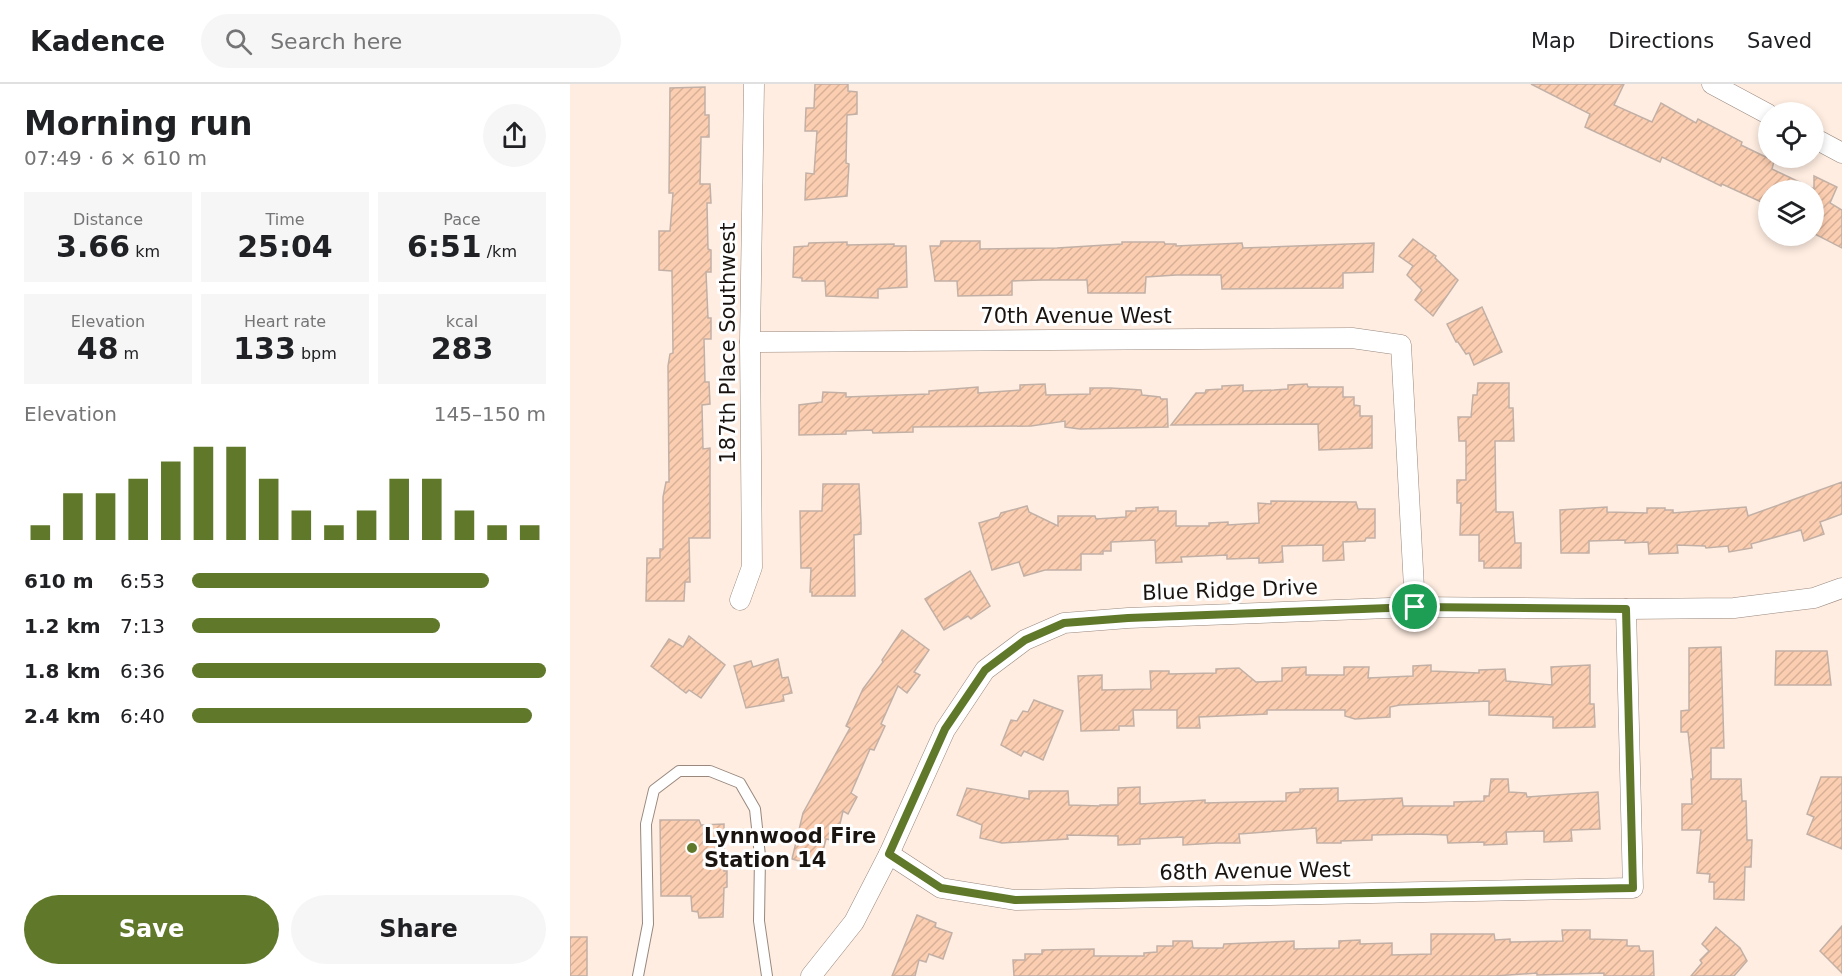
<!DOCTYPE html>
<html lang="en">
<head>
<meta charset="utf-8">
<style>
  :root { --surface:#fff; --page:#f6f6f6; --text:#202124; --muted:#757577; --line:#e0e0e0; --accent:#60782a }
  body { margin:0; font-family:"DejaVu Sans",sans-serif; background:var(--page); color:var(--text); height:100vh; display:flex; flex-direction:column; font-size:22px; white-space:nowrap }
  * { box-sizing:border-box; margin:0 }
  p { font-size:20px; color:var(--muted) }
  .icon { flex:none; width:33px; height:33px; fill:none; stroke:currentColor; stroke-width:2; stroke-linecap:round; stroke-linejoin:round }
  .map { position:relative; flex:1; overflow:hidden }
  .details { display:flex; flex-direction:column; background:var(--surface); width:570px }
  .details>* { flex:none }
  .fabs { position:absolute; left:1188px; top:18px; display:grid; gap:12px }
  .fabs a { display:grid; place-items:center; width:66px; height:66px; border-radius:50%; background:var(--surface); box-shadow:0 3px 9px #0003; font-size:30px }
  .pin { position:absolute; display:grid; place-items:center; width:51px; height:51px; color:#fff; margin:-26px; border:3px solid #fff; border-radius:50%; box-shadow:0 2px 6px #0007 }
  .round { display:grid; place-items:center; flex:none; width:63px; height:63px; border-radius:32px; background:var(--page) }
  .headline { display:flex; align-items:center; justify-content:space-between; height:102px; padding:0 24px }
  h1 { font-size:33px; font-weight:800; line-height:45px }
  .stats { display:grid; grid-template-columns:repeat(3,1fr); gap:9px; height:102px; padding:6px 24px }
  .stats div { display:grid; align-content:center; border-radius:0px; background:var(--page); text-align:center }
  .stats b { font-size:30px; font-weight:800 }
  .stats small { font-size:16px; font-weight:400 }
  .stats p { font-size:16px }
  .chart { height:168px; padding:12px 24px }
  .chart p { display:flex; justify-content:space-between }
  .chart svg { width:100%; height:108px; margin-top:6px; stroke:var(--accent); stroke-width:6 }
  .button { display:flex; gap:12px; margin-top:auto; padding:12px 24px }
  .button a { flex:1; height:69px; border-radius:36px; background:var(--accent); color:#fff; font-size:24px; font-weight:800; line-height:69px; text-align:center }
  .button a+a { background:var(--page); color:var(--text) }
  ul { padding:0 24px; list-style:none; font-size:20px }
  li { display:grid; grid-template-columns:96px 72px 1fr; align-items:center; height:45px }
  li i { height:15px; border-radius:8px; background:var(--accent) }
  header { display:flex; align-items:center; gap:36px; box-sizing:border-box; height:84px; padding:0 30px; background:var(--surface); border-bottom:2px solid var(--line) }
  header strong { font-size:28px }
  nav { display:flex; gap:33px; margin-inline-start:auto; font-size:21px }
  .search { width:420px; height:54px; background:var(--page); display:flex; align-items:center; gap:15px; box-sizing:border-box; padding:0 21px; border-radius:33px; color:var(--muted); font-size:22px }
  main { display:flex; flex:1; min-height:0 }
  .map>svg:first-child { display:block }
  .building { fill:url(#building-hatch); stroke:#c2b0a6; stroke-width:1.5 }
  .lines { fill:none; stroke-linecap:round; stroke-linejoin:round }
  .service-casing { stroke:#98887e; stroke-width:12 }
  .minor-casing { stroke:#98887e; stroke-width:21 }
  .service { stroke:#fff; stroke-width:10 }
  .minor { stroke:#fff; stroke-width:20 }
  .route-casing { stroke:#fff; stroke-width:12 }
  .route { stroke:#60782a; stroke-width:8 }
  .poi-dot { fill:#60782a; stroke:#fefefe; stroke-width:2 }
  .labels { text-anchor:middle; stroke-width:6; stroke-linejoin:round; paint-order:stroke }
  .street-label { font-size:21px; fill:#1a1410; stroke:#fefefe }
  .poi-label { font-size:21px; font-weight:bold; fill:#1a1410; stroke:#fefefe; text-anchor:start }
</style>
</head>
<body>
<header>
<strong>Kadence</strong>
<div class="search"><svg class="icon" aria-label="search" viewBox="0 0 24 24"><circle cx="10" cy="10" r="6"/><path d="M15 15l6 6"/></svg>Search here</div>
<nav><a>Map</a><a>Directions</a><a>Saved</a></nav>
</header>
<main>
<section class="details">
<div class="headline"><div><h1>Morning run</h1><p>07:49 · 6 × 610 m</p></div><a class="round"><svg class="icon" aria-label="share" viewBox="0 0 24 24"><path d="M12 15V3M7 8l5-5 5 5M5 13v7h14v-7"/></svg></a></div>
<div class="stats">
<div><p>Distance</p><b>3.66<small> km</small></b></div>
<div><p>Time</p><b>25:04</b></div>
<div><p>Pace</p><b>6:51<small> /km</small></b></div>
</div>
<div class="stats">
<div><p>Elevation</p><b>48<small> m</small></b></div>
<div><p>Heart rate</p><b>133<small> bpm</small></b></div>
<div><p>kcal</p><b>283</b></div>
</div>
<div class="chart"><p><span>Elevation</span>145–150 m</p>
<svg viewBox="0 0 160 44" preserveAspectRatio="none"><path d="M5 44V38M15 44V25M25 44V25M35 44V19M45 44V12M55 44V6M65 44V6M75 44V19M85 44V32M95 44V38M105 44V32M115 44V19M125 44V19M135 44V32M145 44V38M155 44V38"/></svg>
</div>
<ul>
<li><b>610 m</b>6:53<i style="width:84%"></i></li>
<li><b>1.2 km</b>7:13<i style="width:70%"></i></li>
<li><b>1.8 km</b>6:36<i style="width:100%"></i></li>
<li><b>2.4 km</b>6:40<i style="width:96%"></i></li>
</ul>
<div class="button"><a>Save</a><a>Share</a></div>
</section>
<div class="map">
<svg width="1272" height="892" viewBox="0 0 1272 892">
  <defs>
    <pattern id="building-hatch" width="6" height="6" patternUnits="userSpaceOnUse" patternTransform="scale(1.5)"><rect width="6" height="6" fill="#fcceb1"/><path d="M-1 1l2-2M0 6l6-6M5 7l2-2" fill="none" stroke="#d7b097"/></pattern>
  </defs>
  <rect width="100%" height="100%" fill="#ffede1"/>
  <g class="building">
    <path d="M245,0H278V7L287,8V30L277,31L276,79L279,80L277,112L235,116L236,89L244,90L247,47H235L236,24H244Z"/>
    <path d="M961,0H1054L1044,21L1082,38L1091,19L1126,39L1128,35L1172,58L1171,61L1204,77L1202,85L1244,105V92L1267,103L1260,119L1272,126V164L1245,150L1244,152V106H1198V121L1152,100L1151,102L1092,73L1090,78L1015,43L1020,30Z"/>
    <path d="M135,3V31H139V53H131L130,100H140L141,119H137L138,165L141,166V188H136L138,234H141V255H134L135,298H139L140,320L132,321L133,365L140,364V454H119L120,498H115L114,517H76L77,474H90V465H93V413L96,398H99L98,282L100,270L103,269L102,187L89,186V147H100L103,109H99L100,4Z"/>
    <path d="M843,155L866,172L865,174L888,196L863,232L845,216L852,206L837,191L843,182L829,172Z"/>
    <path d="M371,157H410V165L487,164L552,160V158H594L595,160H606V162L672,159L673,164L804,159L803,188L773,189V204L652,205L651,191H606L576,193L575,209H518L517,196H472L442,197V211L388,212L387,197H365L360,162H370Z"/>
    <path d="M277,158V161L324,160V162H336L337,203L308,205V214L256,212L255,197H232V194L223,193L224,163L238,162L239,159Z"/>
    <path d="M912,223L932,268L904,281L899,269L896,270L888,258H886L877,240Z"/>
    <path d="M908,299H939V324H943L944,357H925L926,428H943L945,459H951V484H914V477H909V451H890L891,419H887V396H896V357H889L888,333H901L903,311H907Z"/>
    <path d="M475,300L476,311L520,310V304H541L571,306L572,311L590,313L591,315H597L598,343L510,345L495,343V337L461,342L343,343V348L303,349L302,346L276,347V350L229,351V321L252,318L253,308L276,309V313L359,310V307L408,303V309L450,306V301Z"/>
    <path d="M737,300L738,303H773V313H784V321L790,322V332H802V364L749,366L748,340L601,341L626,309H635L636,306L652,305V302L673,301V307L704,306L718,305V301Z"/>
    <path d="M1272,398V430L1250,438L1254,450L1234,457L1231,446L1181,460L1182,464L1159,468L1158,462L1136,464L1135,462L1107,461L1108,469L1079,470L1078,458L1055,459V456L1019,457V469H991L990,426L1037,423V428L1077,429V424H1095V426H1103V429L1176,423L1178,432Z"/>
    <path d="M253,400H289L291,439V450L284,451L285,512H242V508H240L241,484H231L230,427H252Z"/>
    <path d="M701,417L786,418L788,425H805V454H796L795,457L773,458L774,476L753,477V461L712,462L713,478L689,479V474L657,475V471L611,473L612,478L586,479L585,456L541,458V467H533V470H511V486H475L454,492L449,478L422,486L409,439L429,433L431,429L457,422L459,428L488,442V432H525L526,435L556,433V427H566V424L588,423V427H606V442H639V439L658,438V441L689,439L688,419L701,420Z"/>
    <path d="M400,487L420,522L401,535L398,532L374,546L355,515Z"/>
    <path d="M332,546L359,566L344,588L350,591L337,609L328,602L311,640L315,642L304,666L300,665L281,709L287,713L278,730L273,727L266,757L256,755L249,783L222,775L233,729L280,644L276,642L293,605L313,578L312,576Z"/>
    <path d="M119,552L155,581L131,614L119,606L116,609L81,582L99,555L113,563Z"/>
    <path d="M1151,563L1154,664H1141V695H1171L1172,717H1176L1177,756H1182L1181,783H1175L1174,816L1144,815V798H1139L1140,790L1127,789L1131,746H1112V720H1122L1121,695H1123L1118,648H1111V627L1119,626V564Z"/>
    <path d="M1206,567H1257L1261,601H1205Z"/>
    <path d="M208,575L212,594L218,593L222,609L213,611L214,617L176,624L164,582L181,577L183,583Z"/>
    <path d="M861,581V587L909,589V586L935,585L936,597L982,601L981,583L1020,581V620H1024L1025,643L983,644V633L919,631V617L830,621L820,623V633L785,635L775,632V626H697V630L629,633L630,644H607V626H563L564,642H549V646L511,647L508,592L532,591V606L581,605L580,587H599V590L646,589V585L669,584L686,598L712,597V584L736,583V591H774V583H799L798,594L843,592V582Z"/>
    <path d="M464,616L493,627L473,676L454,667L451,672L431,661L441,636L447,637L453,627L458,628Z"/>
    <path d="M1251,693H1272V765L1237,750L1244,733L1237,730Z"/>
    <path d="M921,695H938L939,708L956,709L957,713L1028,708L1030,745L1001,746L1002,757L974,758V747L936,748L937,760L914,761V758L878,759L877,751L849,750L802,751V756L771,757V759H747L746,744L669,750L670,759H646L613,761V753L570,755V760L548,761V752L497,751L498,755L432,759L410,754L412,741L387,731L397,704L459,715V707H498L499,721L530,722V721H548V704L570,703V720L635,716V719L716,717V709L730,708V705L768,704V717L832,714L833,722H884V718L914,717V712H919Z"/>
    <path d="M90,736H129L131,741L154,740V787H157V803L154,804L153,833L129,834L128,828L122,827L121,812H91Z"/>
    <path d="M347,831L366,839L365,843L382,849L373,875L359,870L356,878L349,876L345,892H322Z"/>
    <path d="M1272,842V889L1250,867Z"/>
    <path d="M1146,843L1170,864L1177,877L1164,892H1121L1132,879L1130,876L1139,867L1132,860Z"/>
    <path d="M992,846H1020V855L1057,856V862H1069L1070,867H1083L1084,892H1034V889L967,891V889L924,892H444L443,876H455V870H472V866L524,865V872H574V869L587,868V862H603V857H622L623,864H653L654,860L724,857V865L769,864V857L790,856V860L822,859V871L861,870V850H924L925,856L940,855V858L993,857Z"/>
    <rect x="0" y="853" width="17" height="39"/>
  </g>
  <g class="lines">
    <g class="service-casing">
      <path id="service" d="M68,892L78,840L76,740L84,706L109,687H140L170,699L185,725L190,772L189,837L197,892"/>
    </g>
    <g class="minor-casing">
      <g id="minor">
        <path d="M1142,0L1198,30"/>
        <path d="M1244,54L1272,69"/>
        <path d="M180,258L782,254L831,261L845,523"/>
        <path d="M170,516L182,483L180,258L184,0"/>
        <path d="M319,770L371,804L445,816L1063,804L1056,525"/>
        <path d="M241,892L284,838L319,770L375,646L415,586L455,556L494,539L558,534L845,523L1056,525L1164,524L1244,514L1272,504"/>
      </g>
    </g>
    <use href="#service" class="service"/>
    <use href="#minor" class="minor"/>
  </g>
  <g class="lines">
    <g class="route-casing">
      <path id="route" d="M845,523L1056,525L1063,804L445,816L371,804L319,770L375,645L415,586L455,556L494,539L558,534Z"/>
    </g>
    <use href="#route" class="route"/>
  </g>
  <circle class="poi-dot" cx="122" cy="764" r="6"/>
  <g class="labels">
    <g class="street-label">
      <text x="506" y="239">70th Avenue West</text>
      <text transform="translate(158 259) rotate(-90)" y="7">187th Place Southwest</text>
      <text transform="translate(660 506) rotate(-2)" y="7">Blue Ridge Drive</text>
      <text transform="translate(685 787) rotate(-1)" y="7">68th Avenue West</text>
    </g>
    <g class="poi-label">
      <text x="134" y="759">Lynnwood Fire<tspan x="134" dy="24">Station 14</tspan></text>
    </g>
  </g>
</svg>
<div class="fabs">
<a><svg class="icon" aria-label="locate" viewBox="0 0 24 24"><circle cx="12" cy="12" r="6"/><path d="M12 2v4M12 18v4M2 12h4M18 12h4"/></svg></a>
<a><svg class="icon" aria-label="layers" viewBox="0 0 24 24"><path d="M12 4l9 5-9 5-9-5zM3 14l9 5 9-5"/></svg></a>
</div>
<div class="pin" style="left:845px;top:523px;background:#1e9e55"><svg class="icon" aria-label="arrive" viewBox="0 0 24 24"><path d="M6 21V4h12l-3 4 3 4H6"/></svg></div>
</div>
</main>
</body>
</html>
